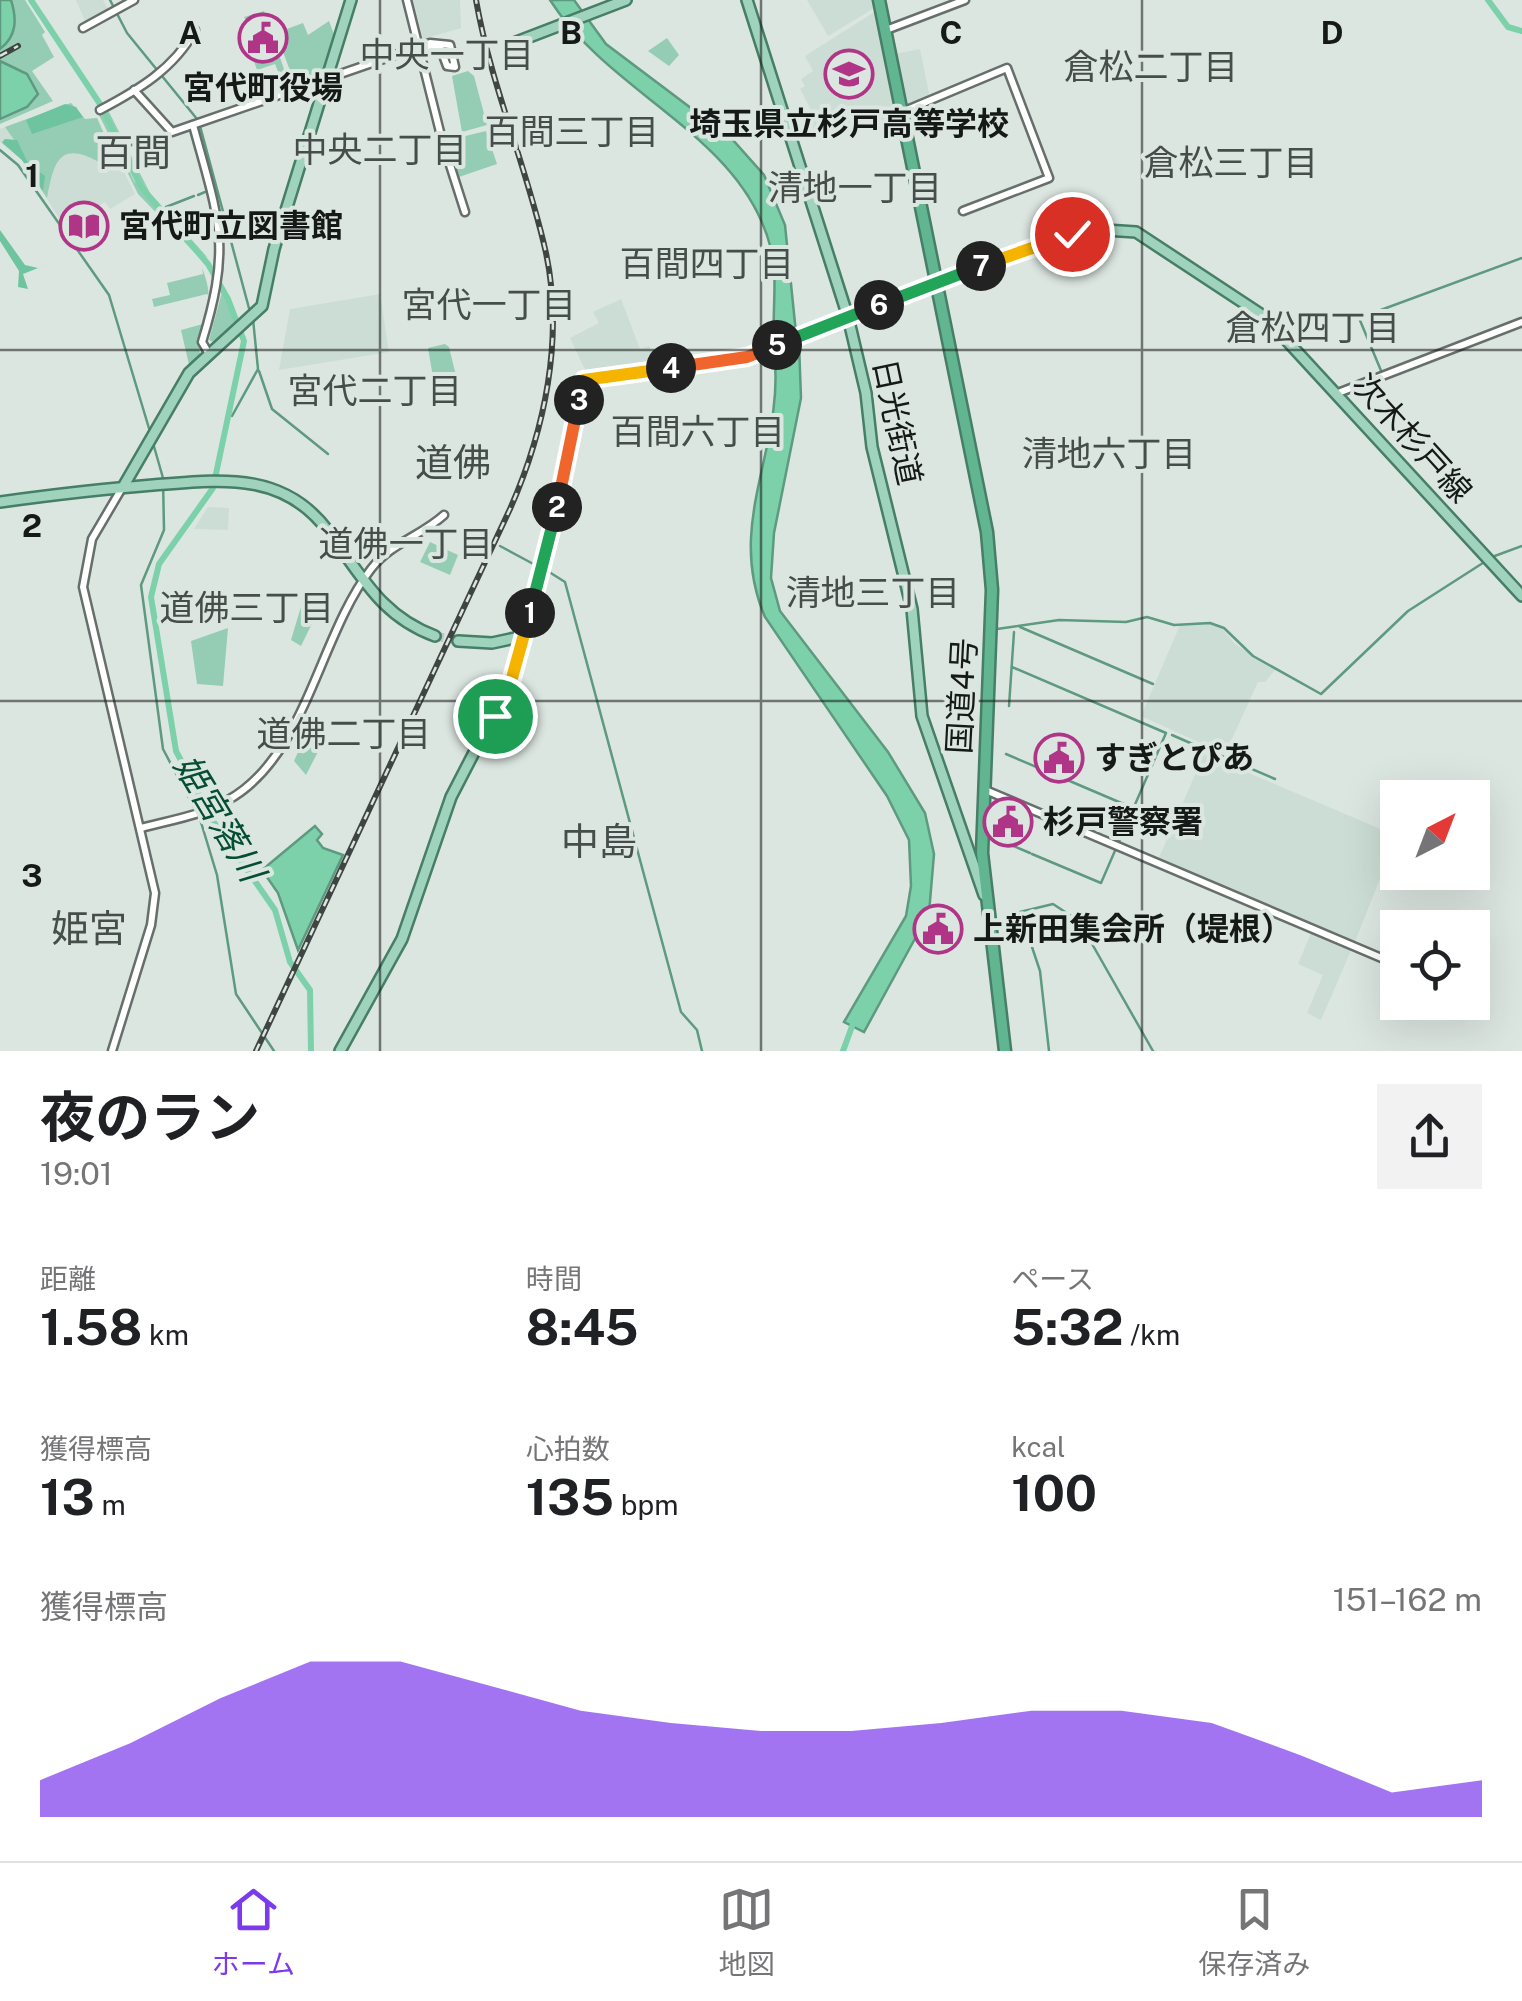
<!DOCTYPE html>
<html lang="ja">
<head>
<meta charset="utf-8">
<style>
  :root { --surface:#fff; --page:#f2f2f2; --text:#202124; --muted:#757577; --line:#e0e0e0; --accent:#7c3aed }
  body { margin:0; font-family:"Public Sans","Noto Sans JP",sans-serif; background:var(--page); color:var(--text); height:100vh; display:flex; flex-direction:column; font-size:38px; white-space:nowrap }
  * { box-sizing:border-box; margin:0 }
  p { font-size:32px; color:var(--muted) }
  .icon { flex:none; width:55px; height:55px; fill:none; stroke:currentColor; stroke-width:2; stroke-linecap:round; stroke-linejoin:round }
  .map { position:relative; height:1051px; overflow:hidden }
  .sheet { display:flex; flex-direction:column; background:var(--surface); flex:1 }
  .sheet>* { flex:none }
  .needle { width:65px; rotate:42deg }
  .buttons { position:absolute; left:1380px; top:780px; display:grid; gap:20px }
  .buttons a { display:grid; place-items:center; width:110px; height:110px; border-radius:0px; background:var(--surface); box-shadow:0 10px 40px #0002; font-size:50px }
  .pin { position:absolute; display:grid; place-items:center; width:85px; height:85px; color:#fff; margin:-42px; border:5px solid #fff; border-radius:50%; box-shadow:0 2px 10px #0007 }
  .km { position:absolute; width:50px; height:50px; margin:-25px; border-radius:50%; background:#222; color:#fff; font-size:28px; line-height:50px; text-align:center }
  .round { display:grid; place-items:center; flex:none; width:105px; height:105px; border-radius:0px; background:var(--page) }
  .summary { display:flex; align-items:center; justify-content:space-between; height:170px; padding:0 40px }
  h1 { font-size:55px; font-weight:700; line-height:75px }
  .metrics { display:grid; grid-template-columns:repeat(3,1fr); gap:15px; height:170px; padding:10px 40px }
  .metrics div { display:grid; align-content:center }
  .metrics b { font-size:50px; font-weight:700 }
  .metrics small { font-size:28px; font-weight:400 }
  .metrics p { font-size:28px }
  .chart { height:280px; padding:20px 40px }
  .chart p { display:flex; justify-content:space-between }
  .chart svg { width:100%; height:180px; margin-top:10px; fill:var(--accent); opacity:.7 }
  .menu { display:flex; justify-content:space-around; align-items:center; height:140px; border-top:2px solid var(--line); background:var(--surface); font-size:28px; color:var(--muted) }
  .menu a { display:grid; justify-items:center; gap:5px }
  .menu .current { color:var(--accent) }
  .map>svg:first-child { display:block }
  .built { fill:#cbddd4 }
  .green { fill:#94cdb3 }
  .forest { fill:#6fc4a0 }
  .water { fill:#7cd1ab; stroke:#5d9a7f; stroke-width:2.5 }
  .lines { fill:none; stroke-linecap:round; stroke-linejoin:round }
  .stream { stroke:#5d9a7f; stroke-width:2.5 }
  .river { stroke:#7cd1ab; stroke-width:6 }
  .major-tunnel { stroke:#bec7c3; stroke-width:9; stroke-dasharray:9 4.5; stroke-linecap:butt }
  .minor-casing { stroke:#666f6b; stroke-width:11 }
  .major-casing { stroke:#467e66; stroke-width:14 }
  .highway-casing { stroke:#467e66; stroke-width:15 }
  .minor { stroke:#fff; stroke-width:6 }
  .major { stroke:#a0d3bd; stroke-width:9 }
  .highway { stroke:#61b591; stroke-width:10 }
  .rail-casing { stroke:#3f4542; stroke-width:6 }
  .rail { stroke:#dce6e1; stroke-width:2.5; stroke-dasharray:8; stroke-linecap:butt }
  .split-1-casing { stroke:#fff; stroke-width:20 }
  .split-2-casing { stroke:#fff; stroke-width:20 }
  .split-3-casing { stroke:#fff; stroke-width:20 }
  .split-4-casing { stroke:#fff; stroke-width:20 }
  .split-5-casing { stroke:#fff; stroke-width:20 }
  .split-6-casing { stroke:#fff; stroke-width:20 }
  .split-7-casing { stroke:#fff; stroke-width:20 }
  .split-8-casing { stroke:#fff; stroke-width:20 }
  .split-1 { stroke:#f5b400; stroke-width:12 }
  .split-2 { stroke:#22a559; stroke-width:12 }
  .split-3 { stroke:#f0652b; stroke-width:12 }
  .split-4 { stroke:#f5b400; stroke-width:12 }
  .split-5 { stroke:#f0652b; stroke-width:12 }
  .split-6 { stroke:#22a559; stroke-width:12 }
  .split-7 { stroke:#22a559; stroke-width:12 }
  .split-8 { stroke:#f5b400; stroke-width:12 }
  .grid { fill:none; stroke:#151917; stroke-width:2.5; stroke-opacity:0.55 }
  .labels { text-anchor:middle; stroke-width:8; stroke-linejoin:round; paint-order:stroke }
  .poi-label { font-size:32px; font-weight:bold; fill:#151917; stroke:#dce6e1; text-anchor:start }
  .street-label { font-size:32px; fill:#151917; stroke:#dce6e1 }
  .neighbourhood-label { font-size:35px; fill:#454e4a; stroke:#dce6e1 }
  .water-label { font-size:35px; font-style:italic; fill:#054e36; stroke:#dce6e1 }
  .quarter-label { font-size:38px; fill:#454e4a; stroke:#dce6e1 }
  .grid-label { font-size:32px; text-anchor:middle; font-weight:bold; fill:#151917; stroke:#dce6e1; stroke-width:8; stroke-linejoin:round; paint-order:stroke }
</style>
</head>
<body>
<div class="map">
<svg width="1522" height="1051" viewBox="0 0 1522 1051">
  <rect width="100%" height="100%" fill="#dce6e1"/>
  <g class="built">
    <path d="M76,0H103L109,11L86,23Z"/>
    <path d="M413,0H460L461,28L423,39Z"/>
    <path d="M807,0H874L876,7L828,36Z"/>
    <path d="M876,11L897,112L876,132L869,122L858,126L856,121L821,142L806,117L810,108L800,89L805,86L801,79L813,71L805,56Z"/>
    <path d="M920,49L930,98L906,108L895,54Z"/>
    <path d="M71,103L85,119L97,118L135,194L110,209L105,202L87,213L82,208L61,221L22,160L0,142V129Z"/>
    <path d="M380,294L389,352L279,370L290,309Z"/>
    <path d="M621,299L640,349L649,346L660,369L588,376L570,338L599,323L593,312Z"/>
    <path d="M208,507L229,508L228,530L194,529Z"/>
    <path d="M1199,622L1220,626L1235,644L1275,670L1265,682H1258L1225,754L1141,716L1180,625Z"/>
    <path d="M1204,754L1397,836L1354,944L1158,860Z"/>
    <path d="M1312,931L1352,948L1321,1020L1307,1013L1323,975L1298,964Z"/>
  </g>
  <g class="green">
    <path d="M0,0H25L45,32L42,35L54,57L32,71L53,101L0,124Z"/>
    <path d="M264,11L285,72L279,74L275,64L257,70L248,44L265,56L244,17Z"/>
    <path d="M329,21L335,37L324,75L295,84L276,33L303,23L308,35Z"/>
    <path d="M667,38L679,55L669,66L648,51Z"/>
    <path d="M468,71L474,76L487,125L462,132L452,76Z"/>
    <path d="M257,73L235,83L239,95L270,81L274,91L239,104L231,82Z"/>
    <path d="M71,103L85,119L97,118L111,150L101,163C60,140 54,160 47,198L22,160L2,143L15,141L5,127Z"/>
    <path d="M108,110L150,193L208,258C180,240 102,142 108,110Z"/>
    <path d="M102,113L134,181L202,260L138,194L99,115Z"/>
    <path d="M486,131L497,164L456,178L445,141Z"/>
    <path d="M202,268C221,314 192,322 201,358L190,369L181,330L203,324L210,297L207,294L154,307L152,299L170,295L167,283L203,274Z"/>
    <path d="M222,292L238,328L217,344L209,340Z"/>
    <path d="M445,344L449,347L458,384L435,389L428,348Z"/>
    <path d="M430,542L458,555L450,575L420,562Z"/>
    <path d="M303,600L320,607L301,646L291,640Z"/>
    <path d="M228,628L223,686L197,684L191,641Z"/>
    <path d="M308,730L325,738L306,775L294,761Z"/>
  </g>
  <g class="forest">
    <path d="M65,104L76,107L83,117L32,134L26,120Z"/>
    <path d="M5,139L17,140L28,163L45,176L43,191L22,160L2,142Z"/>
    <path d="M0,230L25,265L38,268L71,255L23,274L28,289L18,287L19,271L0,241Z"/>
  </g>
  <g class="water">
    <path d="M0,0H11C17,19 17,36 0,49Z"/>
    <path d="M550,0H574L606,44L732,139L764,175L785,225L796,333L774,342C772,313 778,277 771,249C743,135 612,97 550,0Z"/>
    <path d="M0,61L27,74L38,94L27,107L0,119Z"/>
    <path d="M799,343L801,398L774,533L771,578L780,611L888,752L925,813L934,854L929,913L864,1032L844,1022L906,916L911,886L909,840L887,796L765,617C724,521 786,448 774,352Z"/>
    <path d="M315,826L322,834L317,840L323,848L343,855L298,950L278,893L262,870Z"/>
  </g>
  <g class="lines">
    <g class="stream">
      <path d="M110,0L127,33L197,119"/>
      <path d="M200,126L250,312"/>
      <path d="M126,147L163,134"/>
      <path d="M0,150L18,165L109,295L151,435"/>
      <path d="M198,195L205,192"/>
      <path d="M166,207L194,196"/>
      <path d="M259,371L272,409L328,454"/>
      <path d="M1382,373L1359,318L1522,258"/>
      <path d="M232,416L258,369L253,319"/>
      <path d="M153,443L163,478L164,530L141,585L163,749L200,819L217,875L236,994L274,1051"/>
      <path d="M500,546L539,567"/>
      <path d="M1492,557L1522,546"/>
      <path d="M546,570L565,582L681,1012L697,1030L702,1051"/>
      <path d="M1020,627L1153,684"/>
      <path d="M997,629L1059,620L1126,622L1147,617L1174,625L1210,623L1224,628L1253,656L1321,694L1408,611L1486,561"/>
      <path d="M1012,667L1166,733L1101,883L1032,854"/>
      <path d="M1009,706L1014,632"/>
      <path d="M1172,735L1204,749"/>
      <path d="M1210,751L1275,779"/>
      <path d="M1006,754L1062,778"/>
      <path d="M1065,779L1133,808"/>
      <path d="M1136,809L1172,825"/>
      <path d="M992,837L1030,853"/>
      <path d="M1020,912L1053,904L1079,921L1153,1051"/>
      <path d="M1029,938L1040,971L1049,1051"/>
    </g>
    <g class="river">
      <path d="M31,0L100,104L141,187L208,264L228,299L244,341L213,488L159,564L151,597L176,751L213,821L275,910L290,962L310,990L311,1051"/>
      <path d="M1488,0L1508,27L1522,31"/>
      <path d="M843,1051L854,1021"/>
    </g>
    <path class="major-tunnel" d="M435,636L458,641"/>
    <g class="minor-casing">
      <g id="minor">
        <path d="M407,0L442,140L465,212"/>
        <path d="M83,28L134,0"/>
        <path d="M886,30L965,0"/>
        <path d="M134,90L172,132L430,43L450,45L455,67L447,66L440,47L423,46"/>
        <path d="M100,110C138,90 174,69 195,30"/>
        <path d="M902,112L1007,68L1049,178L963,211"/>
        <path d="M193,125C219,221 232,244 202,342L209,354"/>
        <path d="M1338,393L1522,322"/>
        <path d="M983,789L1398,965"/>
        <path d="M141,828C170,820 201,816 228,800C306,757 319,636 371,569C391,543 421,536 444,515"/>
        <path d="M112,1051L151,925L155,893L83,587L92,539L122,488"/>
      </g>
    </g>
    <g class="major-casing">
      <g id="major">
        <path d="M747,0L848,317L866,393L872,447L912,609L922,716L984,895"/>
        <path d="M518,42L512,54L511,44L626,0"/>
        <path d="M123,487L189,373L262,306L274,249L351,0"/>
        <path d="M0,502C51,495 101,489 153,485C218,480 283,470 328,531C361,574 380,616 435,636"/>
        <path d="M458,641L492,643L524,636"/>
        <path d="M340,1051L402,939L451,797L512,679L569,459L584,380L747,357L1055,238L1090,229L1136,232L1265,317L1522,596"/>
      </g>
    </g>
    <g class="highway-casing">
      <path id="highway" d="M879,0L987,532L992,590L982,853L1005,1051"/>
    </g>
    <use href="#minor" class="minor"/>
    <use href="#major" class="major"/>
    <use href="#highway" class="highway"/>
    <g class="rail-casing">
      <g id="rail">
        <path d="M0,56L18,46"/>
        <path d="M256,1051L510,509C545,430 564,338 546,253C527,167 491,86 476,0"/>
      </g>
    </g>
    <use href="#rail" class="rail"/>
  </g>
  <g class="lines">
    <g class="split-1-casing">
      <path id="split-1" d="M495,716L512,678L530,613"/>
    </g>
    <g class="split-2-casing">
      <path id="split-2" d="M530,613L557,507"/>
    </g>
    <g class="split-3-casing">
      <path id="split-3" d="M557,507L579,400"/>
    </g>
    <g class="split-4-casing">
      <path id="split-4" d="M579,400L584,380L671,368"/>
    </g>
    <g class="split-5-casing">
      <path id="split-5" d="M671,368L747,357L777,345"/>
    </g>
    <g class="split-6-casing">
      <path id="split-6" d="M777,345L879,305"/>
    </g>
    <g class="split-7-casing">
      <path id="split-7" d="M879,305L981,266"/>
    </g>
    <g class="split-8-casing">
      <path id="split-8" d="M981,266L1072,234"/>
    </g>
    <use href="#split-1" class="split-1"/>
    <use href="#split-2" class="split-2"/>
    <use href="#split-3" class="split-3"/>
    <use href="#split-4" class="split-4"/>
    <use href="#split-5" class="split-5"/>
    <use href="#split-6" class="split-6"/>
    <use href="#split-7" class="split-7"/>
    <use href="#split-8" class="split-8"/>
  </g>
  <path class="grid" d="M380,0V1051M761,0V1051M1142,0V1051M0,350H1522M0,701H1522"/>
  <defs>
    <g id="civic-ring" transform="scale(2.5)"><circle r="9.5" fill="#dce6e1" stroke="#b03587" stroke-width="1.5"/><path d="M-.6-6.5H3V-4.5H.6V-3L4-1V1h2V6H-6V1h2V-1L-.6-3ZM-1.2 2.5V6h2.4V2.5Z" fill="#b03587"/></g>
    <g id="school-ring" transform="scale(2.5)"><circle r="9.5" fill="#dce6e1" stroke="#b03587" stroke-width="1.5"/><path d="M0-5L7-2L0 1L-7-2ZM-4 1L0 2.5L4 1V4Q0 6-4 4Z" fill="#b03587"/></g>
    <g id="library-ring" transform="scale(2.5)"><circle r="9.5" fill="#dce6e1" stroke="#b03587" stroke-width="1.5"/><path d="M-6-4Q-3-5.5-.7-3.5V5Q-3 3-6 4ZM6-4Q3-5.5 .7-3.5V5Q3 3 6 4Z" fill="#b03587"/></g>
  </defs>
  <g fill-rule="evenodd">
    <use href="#civic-ring" x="263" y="38"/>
    <use href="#school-ring" x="849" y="74"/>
    <use href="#library-ring" x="84" y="226"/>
    <use href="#civic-ring" x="1059" y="758"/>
    <use href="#civic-ring" x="1008" y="822"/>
    <use href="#civic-ring" x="938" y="929"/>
  </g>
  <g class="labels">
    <g class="poi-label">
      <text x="263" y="99" text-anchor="middle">宮代町役場</text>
      <text x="849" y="135" text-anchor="middle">埼玉県立杉戸高等学校</text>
      <text x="119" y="237">宮代町立図書館</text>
      <text x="1094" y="769">すぎとぴあ</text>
      <text x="1043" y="833">杉戸警察署</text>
      <text x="973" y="940">上新田集会所（堤根）</text>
    </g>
    <g class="street-label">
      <text transform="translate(897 422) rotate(78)" y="11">日光街道</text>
      <text transform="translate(1412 438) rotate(48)" y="11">次木杉戸線</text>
      <text transform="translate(962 696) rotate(-87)" y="11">国道4号</text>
    </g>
    <g class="neighbourhood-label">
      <text x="447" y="67">中央一丁目</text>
      <text x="1151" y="79">倉松二丁目</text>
      <text x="572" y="144">百間三丁目</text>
      <text x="380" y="162">中央二丁目</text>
      <text x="1231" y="175">倉松三丁目</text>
      <text x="855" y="200">清地一丁目</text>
      <text x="707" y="276">百間四丁目</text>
      <text x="489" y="317">宮代一丁目</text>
      <text x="1313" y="340">倉松四丁目</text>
      <text x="375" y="403">宮代二丁目</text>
      <text x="698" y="444">百間六丁目</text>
      <text x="1109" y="466">清地六丁目</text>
      <text x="406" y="556">道佛一丁目</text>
      <text x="873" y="605">清地三丁目</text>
      <text x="247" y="620">道佛三丁目</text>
      <text x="344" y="746">道佛二丁目</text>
    </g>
    <g class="water-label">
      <text transform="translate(219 818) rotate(59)" y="12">姫宮落川</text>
    </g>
    <g class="quarter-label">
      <text x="133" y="166">百間</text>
      <text x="453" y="476">道佛</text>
      <text x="599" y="855">中島</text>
      <text x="89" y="942">姫宮</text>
    </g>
  </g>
  <g class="grid-label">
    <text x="190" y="44">A</text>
    <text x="571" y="44">B</text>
    <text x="951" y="44">C</text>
    <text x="1332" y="44">D</text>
    <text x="32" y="187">1</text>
    <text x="32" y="537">2</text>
    <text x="32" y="887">3</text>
  </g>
</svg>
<div class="buttons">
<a><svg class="needle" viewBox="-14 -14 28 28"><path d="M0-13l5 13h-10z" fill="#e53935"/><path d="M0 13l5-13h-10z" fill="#757577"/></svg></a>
<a><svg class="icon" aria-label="locate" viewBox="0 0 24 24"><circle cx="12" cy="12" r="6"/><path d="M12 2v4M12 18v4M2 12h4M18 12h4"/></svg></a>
</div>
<div class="pin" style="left:495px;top:716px;background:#1e9e55"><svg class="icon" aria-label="arrive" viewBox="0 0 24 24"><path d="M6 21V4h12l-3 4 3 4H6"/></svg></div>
<div class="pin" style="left:1072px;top:234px;background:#d93025"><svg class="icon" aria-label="check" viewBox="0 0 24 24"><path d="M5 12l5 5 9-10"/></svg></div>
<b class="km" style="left:530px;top:613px">1</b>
<b class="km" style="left:557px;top:507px">2</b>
<b class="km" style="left:579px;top:400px">3</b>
<b class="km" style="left:671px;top:368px">4</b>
<b class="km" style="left:777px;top:345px">5</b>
<b class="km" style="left:879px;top:305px">6</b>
<b class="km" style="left:981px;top:266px">7</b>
</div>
<section class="sheet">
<div class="summary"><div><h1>夜のラン</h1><p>19:01</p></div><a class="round"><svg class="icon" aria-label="share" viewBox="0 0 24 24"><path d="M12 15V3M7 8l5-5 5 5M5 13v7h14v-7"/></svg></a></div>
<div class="metrics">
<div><p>距離</p><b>1.58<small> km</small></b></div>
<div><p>時間</p><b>8:45</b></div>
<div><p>ペース</p><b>5:32<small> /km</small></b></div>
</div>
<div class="metrics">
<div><p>獲得標高</p><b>13<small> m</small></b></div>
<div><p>心拍数</p><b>135<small> bpm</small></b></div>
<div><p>kcal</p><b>100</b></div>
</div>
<div class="chart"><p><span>獲得標高</span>151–162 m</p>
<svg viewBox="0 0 160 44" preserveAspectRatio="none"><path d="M0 44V35L10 26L20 15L30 6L40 6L50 12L60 18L70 21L80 23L90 23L100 21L110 18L120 18L130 21L140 29L150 38L160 35V44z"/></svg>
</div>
</section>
<nav class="menu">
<a class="current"><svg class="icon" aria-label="home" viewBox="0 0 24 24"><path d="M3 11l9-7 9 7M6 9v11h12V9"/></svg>ホーム</a>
<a><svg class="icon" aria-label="map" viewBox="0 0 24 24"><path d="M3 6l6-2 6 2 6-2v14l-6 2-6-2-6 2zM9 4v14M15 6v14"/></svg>地図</a>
<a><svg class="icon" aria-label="saved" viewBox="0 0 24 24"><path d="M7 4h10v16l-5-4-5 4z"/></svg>保存済み</a>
</nav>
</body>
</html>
